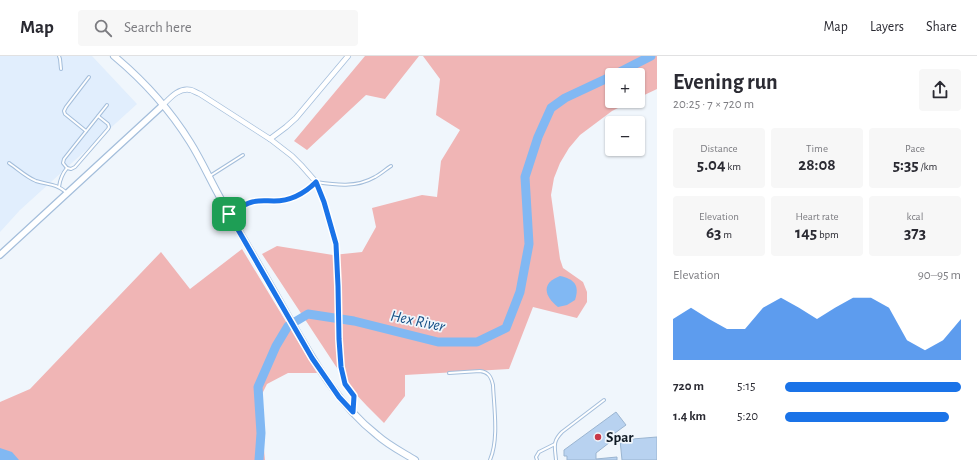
<!DOCTYPE html>
<html lang="en">
<head>
<meta charset="utf-8">
<style>
  :root { --surface:#fff; --page:#f7f7f7; --text:#2b2b33; --muted:#7c7c81; --line:#e1e1e2; --accent:#1a73e8 }
  body { margin:0; font-family:"Alegreya Sans",sans-serif; background:var(--page); color:var(--text); height:100vh; display:flex; flex-direction:column; font-size:15px; white-space:nowrap }
  * { box-sizing:border-box; margin:0 }
  p { font-size:13px; color:var(--muted) }
  .icon { flex:none; width:22px; height:22px; fill:none; stroke:currentColor; stroke-width:2; stroke-linecap:round; stroke-linejoin:round }
  .map { position:relative; flex:1; overflow:hidden }
  .sheet { display:flex; flex-direction:column; background:var(--surface); width:320px }
  .sheet>* { flex:none }
  .tools { position:absolute; left:605px; top:12px; display:grid; gap:8px }
  .tools a { display:grid; place-items:center; width:40px; height:40px; border-radius:4px; background:var(--surface); box-shadow:0 1px 3px #0004; font-size:20px }
  .pin { position:absolute; display:grid; place-items:center; width:34px; height:34px; color:#fff; margin:-17px; border-radius:8px; box-shadow:0 2px 6px #0006 }
  .round { display:grid; place-items:center; flex:none; width:42px; height:42px; border-radius:4px; background:var(--page) }
  .summary { display:flex; align-items:center; justify-content:space-between; height:68px; padding:0 16px }
  h1 { font-size:22px; font-weight:700; line-height:30px }
  .stats { display:grid; grid-template-columns:repeat(3,1fr); gap:6px; height:68px; padding:4px 16px }
  .stats div { display:grid; align-content:center; border-radius:4px; background:var(--page); text-align:center }
  .stats b { font-size:17px; font-weight:700 }
  .stats small { font-size:11px; font-weight:400 }
  .stats p { font-size:11px }
  .chart { height:112px; padding:8px 16px }
  .chart p { display:flex; justify-content:space-between }
  .chart svg { width:100%; height:72px; margin-top:4px; fill:var(--accent); opacity:.7 }
  ul { padding:0 16px; list-style:none; font-size:13px }
  li { display:grid; grid-template-columns:64px 48px 1fr; align-items:center; height:30px }
  li i { height:10px; border-radius:5px; background:var(--accent) }
  header { display:flex; align-items:center; gap:24px; box-sizing:border-box; height:56px; padding:0 20px; background:var(--surface); border-bottom:1px solid var(--line) }
  header strong { font-size:19px }
  nav { display:flex; gap:22px; margin-inline-start:auto; font-size:14px }
  .search { width:280px; height:36px; background:var(--page); display:flex; align-items:center; gap:10px; box-sizing:border-box; padding:0 14px; border-radius:4px; color:var(--muted); font-size:15px }
  main { display:flex; flex:1; min-height:0 }
  .map>svg:first-child { display:block }
  .built { fill:#e1eefd }
  .green { fill:#f0b5b5 }
  .water { fill:#81b8f3 }
  .lines { fill:none; stroke-linecap:round; stroke-linejoin:round }
  .river { stroke:#81b8f3; stroke-width:9 }
  .building { fill:#b8d2f0; stroke:#9bb5d1 }
  .service-casing { stroke:#a4bedb; stroke-width:4 }
  .minor-casing { stroke:#a4bedb; stroke-width:6 }
  .tertiary-casing { stroke:#a4bedb; stroke-width:8 }
  .secondary-casing { stroke:#a4bedb; stroke-width:8 }
  .path { stroke:#828a92; stroke-width:1; stroke-dasharray:4 2; stroke-linecap:butt }
  .service { stroke:#fff; stroke-width:2 }
  .minor { stroke:#fff; stroke-width:4.5 }
  .tertiary { stroke:#fff; stroke-width:5.5 }
  .secondary { stroke:#fff; stroke-width:6 }
  .route-casing { stroke:#fff; stroke-width:8 }
  .route { stroke:#1a73e8; stroke-width:5 }
  .poi-dot { fill:#c83849; stroke:#f0f6fc; stroke-width:1.5 }
  .labels { text-anchor:middle; stroke-width:3.5; stroke-linejoin:round; paint-order:stroke }
  .poi-label { font-size:15px; font-weight:bold; fill:#101a24; stroke:#f0f6fc; text-anchor:start }
  .water-label { font-size:16px; font-style:italic; fill:#175086; stroke:#f0f6fc }
</style>
</head>
<body>
<header>
<strong>Map</strong>
<div class="search"><svg class="icon" aria-label="search" viewBox="0 0 24 24"><circle cx="10" cy="10" r="6"/><path d="M15 15l6 6"/></svg>Search here</div>
<nav><a>Map</a><a>Layers</a><a>Share</a></nav>
</header>
<main>
<div class="map">
<svg width="657" height="404" viewBox="0 0 657 404">
  <rect width="100%" height="100%" fill="#f0f6fc"/>
  <path class="built" d="M0,0H92L137,48L20,154L0,176Z"/>
  <g class="green">
    <path d="M365,0H419L385,43L366,39L307,94L294,85Z"/>
    <path d="M423,0H657V33L638,42V19H612V45H632L612,55L580,79L569,92L560,107L554,122L551,139L560,203L563,212L583,226L587,236V246L577,262L533,251L509,313L405,319V340L384,367L367,350L353,335L335,309L262,198L277,190L333,199L362,196L376,171L372,152L422,139L437,141L441,105L460,74L436,59L440,23Z"/>
    <path d="M242,193L317,317H288L267,328L259,344L265,404H0V346L30,333L161,196L190,233Z"/>
  </g>
  <g class="water">
    <path d="M560,220C574,223 580,229 575,244L567,249L558,251C544,240 541,227 560,220Z"/>
    <path d="M0,392L12,396L19,404H0Z"/>
  </g>
  <g class="lines">
    <g class="river">
      <path d="M614,19L651,0"/>
      <path d="M259,404L261,377L258,331L276,290L288,270L308,258L354,265L438,286H477L506,272L520,236L529,188L525,121L538,81L551,52L565,42L612,20"/>
    </g>
  </g>
  <g class="building">
    <path d="M616,356L626,369L615,377L616,379L614,383L596,397V403L617,401V404H567V400H564V394Z"/>
    <path d="M657,381V404H622L620,384Z"/>
  </g>
  <g class="lines">
    <g class="service-casing">
      <g id="service">
        <path d="M59,0L60,3L61,13"/>
        <path d="M98,60L108,68L109,71L108,73L75,111L71,113L67,112L63,107L64,103L107,49"/>
        <path d="M86,75L65,58L64,55L66,51L89,21"/>
        <path d="M9,107C18,113 26,121 36,125C48,129 55,127 66,136"/>
        <path d="M210,120L243,99"/>
        <path d="M59,131C60,123 62,118 67,112"/>
        <path d="M230,158C237,154 244,148 252,146C259,144 267,145 274,145C290,145 305,138 316,126C336,129 356,132 375,121C381,118 386,113 391,110"/>
        <path d="M449,317L480,315C488,316 491,320 493,329C494,352 499,383 490,404"/>
        <path d="M537,404L536,401L539,396L555,388"/>
        <path d="M556,404C555,391 552,386 562,376L604,344"/>
      </g>
    </g>
    <g class="minor-casing">
      <g id="minor">
        <path d="M163,49C170,42 179,31 191,34C194,35 197,37 200,38L270,83L286,71L296,62L348,0"/>
        <path d="M270,83L292,100L301,109L316,126L321,137L327,157"/>
      </g>
    </g>
    <g class="tertiary-casing">
      <path id="tertiary" d="M0,199L163,49"/>
    </g>
    <g class="secondary-casing">
      <path id="secondary" d="M114,0C144,25 170,54 190,86C202,105 211,126 222,145C242,181 264,217 284,253C310,298 335,346 377,379C388,389 402,396 415,404"/>
    </g>
    <path class="path" d="M328,161L336,188L338,207L339,283L341,311L345,328L354,340L353,349"/>
    <use href="#service" class="service"/>
    <use href="#minor" class="minor"/>
    <use href="#tertiary" class="tertiary"/>
    <use href="#secondary" class="secondary"/>
  </g>
  <g class="lines">
    <g class="route-casing">
      <path id="route" d="M316,126L324,146L336,188L338,230L339,283L341,311L345,328L354,340L353,356L339,341L312,302L229,158C236,154 244,148 252,146C259,144 266,145 274,145C290,145 304,138 316,126Z"/>
    </g>
    <use href="#route" class="route"/>
  </g>
  <circle class="poi-dot" cx="598" cy="381" r="4"/>
  <g class="labels">
    <g class="poi-label">
      <text x="606" y="386">Spar</text>
    </g>
    <g class="water-label">
      <text transform="translate(418 264) rotate(12)" y="6">Hex River</text>
    </g>
  </g>
</svg>
<div class="tools">
<a>+</a>
<a>−</a>
</div>
<div class="pin" style="left:229px;top:158px;background:#1e9e55"><svg class="icon" aria-label="arrive" viewBox="0 0 24 24"><path d="M6 21V4h12l-3 4 3 4H6"/></svg></div>
</div>
<section class="sheet">
<div class="summary"><div><h1>Evening run</h1><p>20:25 · 7 × 720 m</p></div><a class="round"><svg class="icon" aria-label="share" viewBox="0 0 24 24"><path d="M12 15V3M7 8l5-5 5 5M5 13v7h14v-7"/></svg></a></div>
<div class="stats">
<div><p>Distance</p><b>5.04<small> km</small></b></div>
<div><p>Time</p><b>28:08</b></div>
<div><p>Pace</p><b>5:35<small> /km</small></b></div>
</div>
<div class="stats">
<div><p>Elevation</p><b>63<small> m</small></b></div>
<div><p>Heart rate</p><b>145<small> bpm</small></b></div>
<div><p>kcal</p><b>373</b></div>
</div>
<div class="chart"><p><span>Elevation</span>90–95 m</p>
<svg viewBox="0 0 160 44" preserveAspectRatio="none"><path d="M0 44V19L10 12L20 19L30 25L40 25L50 12L60 6L70 12L80 19L90 12L100 6L110 6L120 12L130 32L140 38L150 32L160 19V44z"/></svg>
</div>
<ul>
<li><b>720 m</b>5:15<i style="width:100%"></i></li>
<li><b>1.4 km</b>5:20<i style="width:93%"></i></li>
</ul>
</section>
</main>
</body>
</html>
